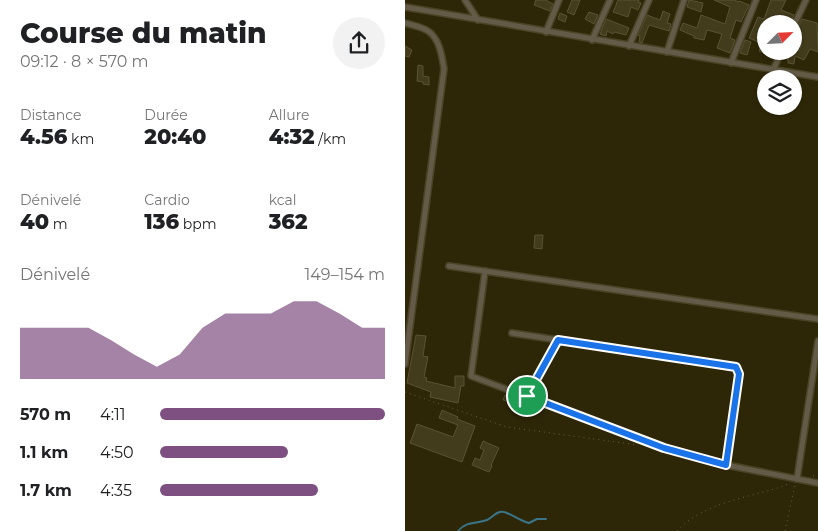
<!DOCTYPE html>
<html lang="fr">
<head>
<meta charset="utf-8">
<style>
  :root { --surface:#fff; --page:#f2f2f2; --text:#202124; --muted:#757577; --accent:#7e5082 }
  body { margin:0; font-family:Montserrat,sans-serif; background:var(--page); color:var(--text); height:100vh; display:flex; flex-direction:column; font-size:19px; white-space:nowrap }
  * { box-sizing:border-box; margin:0 }
  p { font-size:16px; color:var(--muted) }
  .icon { flex:none; width:28px; height:28px; fill:none; stroke:currentColor; stroke-width:2; stroke-linecap:round; stroke-linejoin:round }
  .map { position:relative; flex:1; overflow:hidden }
  .drawer { display:flex; flex-direction:column; background:var(--surface); width:405px }
  .drawer>* { flex:none }
  .needle { width:32px; rotate:66deg }
  .tools { position:absolute; left:352px; top:15px; display:grid; gap:10px }
  .tools a { display:grid; place-items:center; width:45px; height:45px; border-radius:50%; background:var(--surface); box-shadow:0 1px 4px #0004; font-size:25px }
  .pin { position:absolute; display:grid; place-items:center; width:42px; height:42px; color:#fff; margin:-21px; border:2px solid #fff; border-radius:50%; box-shadow:0 1px 5px #0007 }
  .round { display:grid; place-items:center; flex:none; width:52px; height:52px; border-radius:26px; background:var(--page) }
  .overview { display:flex; align-items:center; justify-content:space-between; height:85px; padding:0 20px }
  h1 { font-size:28px; font-weight:800; line-height:38px }
  .metrics { display:grid; grid-template-columns:repeat(3,1fr); gap:8px; height:85px; padding:5px 20px }
  .metrics div { display:grid; align-content:center }
  .metrics b { font-size:21px; font-weight:800 }
  .metrics small { font-size:14px; font-weight:400 }
  .metrics p { font-size:14px }
  .chart { height:140px; padding:10px 20px }
  .chart p { display:flex; justify-content:space-between }
  .chart svg { width:100%; height:90px; margin-top:5px; fill:var(--accent); opacity:.7 }
  ul { padding:0 20px; list-style:none; font-size:16px }
  li { display:grid; grid-template-columns:80px 60px 1fr; align-items:center; height:38px }
  li i { height:12px; border-radius:6px; background:var(--accent) }
  main { display:flex; flex:1; min-height:0 }
  .map>svg:first-child { display:block }
  .lines { fill:none; stroke-linecap:round; stroke-linejoin:round }
  .stream { stroke:#3a758a; stroke-width:2 }
  .building { fill:#423b1c; stroke:#595333 }
  .street-casing { stroke:#4a4326; stroke-width:8 }
  .path { stroke:#645e42; stroke-width:1; stroke-dasharray:1 4; stroke-linecap:butt }
  .street { stroke:#635a47; stroke-width:5 }
  .route-casing { stroke:#fff; stroke-width:10 }
  .route { stroke:#1a73e8; stroke-width:6 }
</style>
</head>
<body>
<main>
<section class="drawer">
<div class="overview"><div><h1>Course du matin</h1><p>09:12 · 8 × 570 m</p></div><a class="round"><svg class="icon" aria-label="share" viewBox="0 0 24 24"><path d="M12 15V3M7 8l5-5 5 5M5 13v7h14v-7"/></svg></a></div>
<div class="metrics">
<div><p>Distance</p><b>4.56<small> km</small></b></div>
<div><p>Durée</p><b>20:40</b></div>
<div><p>Allure</p><b>4:32<small> /km</small></b></div>
</div>
<div class="metrics">
<div><p>Dénivelé</p><b>40<small> m</small></b></div>
<div><p>Cardio</p><b>136<small> bpm</small></b></div>
<div><p>kcal</p><b>362</b></div>
</div>
<div class="chart"><p><span>Dénivelé</span>149–154 m</p>
<svg viewBox="0 0 160 44" preserveAspectRatio="none"><path d="M0 44V19L10 19L20 19L30 19L40 25L50 32L60 38L70 32L80 19L90 12L100 12L110 12L120 6L130 6L140 12L150 19L160 19V44z"/></svg>
</div>
<ul>
<li><b>570 m</b>4:11<i style="width:100%"></i></li>
<li><b>1.1 km</b>4:50<i style="width:57%"></i></li>
<li><b>1.7 km</b>4:35<i style="width:70%"></i></li>
</ul>
</section>
<div class="map">
<svg width="413" height="531" viewBox="0 0 413 531">
  <rect width="100%" height="100%" fill="#2e2707"/>
  <g class="lines">
    <path class="stream" d="M53,531C61,521 71,524 82,520C87,518 92,510 99,512C107,514 115,521 124,523L132,519H141"/>
  </g>
  <g class="building">
    <path d="M131,0H142V1L148,4L145,11L129,5Z"/>
    <path d="M167,0H175L169,15L162,12Z"/>
    <path d="M213,0H234L233,2L236,3L233,10L226,7L223,17L208,12Z"/>
    <path d="M284,0L298,3L296,12L282,7Z"/>
    <path d="M309,0H329L334,2V1L344,5L336,22L331,20L325,38L330,40L325,53L312,48L317,34L302,30L299,40L289,38V36L275,30L278,23L292,28L296,15L320,24L325,7Z"/>
    <path d="M366,0H381L376,10L389,15L385,24H374L367,20L365,24H361V54L354,51L356,43L344,38L353,17L359,19Z"/>
    <path d="M258,11L265,14L262,23L266,24L264,31L244,25L237,43L234,42L235,36L233,35L242,15L255,20Z"/>
    <path d="M184,12L193,15L189,24L180,19Z"/>
    <path d="M155,13L162,16L160,22L153,19Z"/>
    <path d="M201,19L224,28L221,35L209,32L208,34L202,31L201,36L195,34Z"/>
    <path d="M397,19L412,23L413,52L405,49L399,60L390,56L389,64L383,63V59L379,58L381,51H394L397,44L392,42L395,36L389,34Z"/>
    <path d="M340,40L346,42L342,55L335,53Z"/>
    <path d="M0,46L7,50L4,57L0,56Z"/>
    <path d="M13,65L18,66V76L24,77V85L18,84V82L12,81Z"/>
    <path d="M130,235H138L137,249L129,248Z"/>
    <path d="M11,335L21,336L18,356L23,357L19,377L22,378L21,381L50,388V376H59V386H56L53,403L25,397L26,392L2,383Z"/>
    <path d="M100,395L109,398L108,403L98,400Z"/>
    <path d="M37,410L53,417L52,419L70,426L57,462L5,443L12,424L48,437L53,425L34,418Z"/>
    <path d="M78,441L94,448L86,465L87,466L84,472L67,465L70,458L75,460L79,450L75,448Z"/>
  </g>
  <g class="lines">
    <g class="street-casing">
      <g id="street">
        <path d="M60,0L73,20"/>
        <path d="M0,7L413,77"/>
        <path d="M0,23C7,25 17,27 23,31C35,39 37,57 39,69L0,364"/>
        <path d="M389,25L401,0"/>
        <path d="M141,32L154,0"/>
        <path d="M187,40L205,0"/>
        <path d="M224,46L244,0"/>
        <path d="M262,52L279,0"/>
        <path d="M326,63L351,0"/>
        <path d="M368,70L377,51"/>
        <path d="M44,266L413,319"/>
        <path d="M80,271L66,376L259,448L321,465L413,483"/>
        <path d="M107,333L331,367L334,374L321,465"/>
        <path d="M122,396L153,340"/>
        <path d="M392,479L413,341"/>
      </g>
    </g>
    <g class="path">
      <path d="M0,392L102,427L233,445"/>
      <path d="M408,476L413,475"/>
      <path d="M272,531C298,503 341,498 376,487L383,484"/>
      <path d="M380,531L390,485"/>
    </g>
    <use href="#street" class="street"/>
  </g>
  <g class="lines">
    <g class="route-casing">
      <path id="route" d="M153,340L331,367L334,374L321,465L259,448L122,396Z"/>
    </g>
    <use href="#route" class="route"/>
  </g>
</svg>
<div class="tools">
<a><svg class="needle" viewBox="-14 -14 28 28"><path d="M0-13l5 13h-10z" fill="#e53935"/><path d="M0 13l5-13h-10z" fill="#757577"/></svg></a>
<a><svg class="icon" aria-label="layers" viewBox="0 0 24 24"><path d="M12 4l9 5-9 5-9-5zM3 14l9 5 9-5"/></svg></a>
</div>
<div class="pin" style="left:122px;top:396px;background:#1e9e55"><svg class="icon" aria-label="arrive" viewBox="0 0 24 24"><path d="M6 21V4h12l-3 4 3 4H6"/></svg></div>
</div>
</main>
</body>
</html>
